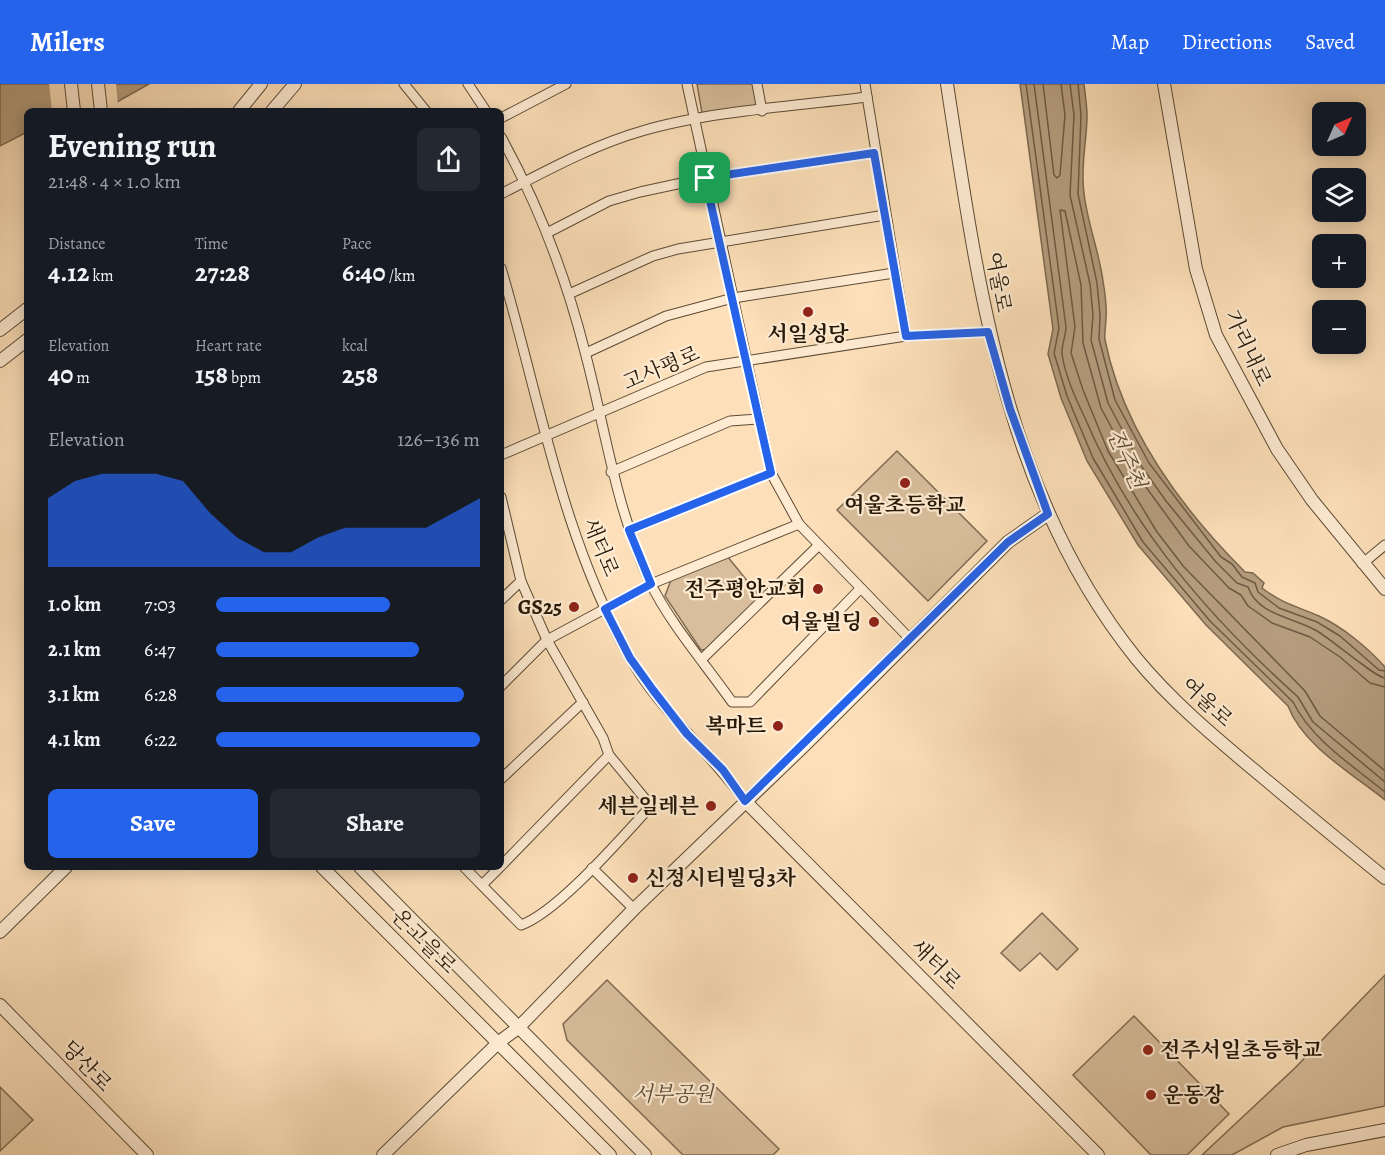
<!DOCTYPE html>
<html lang="en">
<head>
<meta charset="utf-8">
<style>
  :root { --surface:#171b24; --page:#242831; --text:#f1f3f6; --muted:#9ea1a6; --accent:#2563eb }
  body { margin:0; font-family:Alegreya,"Noto Serif KR",serif; background:var(--page); color:var(--text); height:100vh; display:flex; flex-direction:column; font-size:22px; white-space:nowrap }
  * { box-sizing:border-box; margin:0 }
  p { font-size:20px; color:var(--muted) }
  .icon { flex:none; width:33px; height:33px; fill:none; stroke:currentColor; stroke-width:2; stroke-linecap:round; stroke-linejoin:round }
  .map { position:relative; flex:1; overflow:hidden }
  .sheet { position:absolute; left:24px; top:24px; width:480px; height:762px; display:flex; flex-direction:column; background:var(--surface); border-radius:9px; box-shadow:0 3px 15px #0003 }
  .sheet>* { flex:none }
  .needle { width:39px; rotate:45deg }
  .controls { position:absolute; left:1312px; top:18px; display:grid; gap:12px }
  .controls a { display:grid; place-items:center; width:54px; height:54px; border-radius:9px; background:var(--surface); box-shadow:0 3px 15px #0003; font-size:30px }
  .pin { position:absolute; display:grid; place-items:center; width:51px; height:51px; color:#fff; margin:-26px; border-radius:12px; box-shadow:0 3px 9px #0006 }
  .round { display:grid; place-items:center; flex:none; width:63px; height:63px; border-radius:9px; background:var(--page) }
  .overview { display:flex; align-items:center; justify-content:space-between; height:102px; padding:0 24px }
  h1 { font-size:33px; font-weight:700; line-height:45px }
  .figures { display:grid; grid-template-columns:repeat(3,1fr); gap:9px; height:102px; padding:6px 24px }
  .figures div { display:grid; align-content:center }
  .figures b { font-size:26px; font-weight:700 }
  .figures small { font-size:16px; font-weight:400 }
  .figures p { font-size:16px }
  .chart { height:168px; padding:12px 24px }
  .chart p { display:flex; justify-content:space-between }
  .chart svg { width:100%; height:108px; margin-top:6px; fill:var(--accent); opacity:.7 }
  .button { display:flex; gap:12px; margin-top:auto; padding:12px 24px }
  .button a { flex:1; height:69px; border-radius:9px; background:var(--accent); color:#fff; font-size:24px; font-weight:700; line-height:69px; text-align:center }
  .button a+a { background:var(--page); color:var(--text) }
  ul { padding:0 24px; list-style:none; font-size:20px }
  li { display:grid; grid-template-columns:96px 72px 1fr; align-items:center; height:45px }
  li i { height:15px; border-radius:8px; background:var(--accent) }
  header { display:flex; align-items:center; gap:36px; box-sizing:border-box; height:84px; padding:0 30px; background:var(--accent); color:#fff }
  header strong { font-size:28px }
  nav { display:flex; gap:33px; margin-inline-start:auto; font-size:21px }
  .map>svg:first-child { display:block }
  .green { fill:#d8be9c; stroke:#7f6c52; stroke-width:1.5 }
  .water { fill:#b49c7d; stroke:#7b684e; stroke-width:1.5 }
  .pier { fill:#fde0ba }
  .lines { fill:none; stroke-linecap:round; stroke-linejoin:round }
  .shore { stroke:#6d5a42; stroke-width:1.5 }
  .minor-casing { stroke:#5c4b34; stroke-width:11 }
  .tertiary-casing { stroke:#5c4b34; stroke-width:14 }
  .minor { stroke:#feebd2; stroke-width:9 }
  .tertiary { stroke:#feebd2; stroke-width:12 }
  .route-casing { stroke:#fff; stroke-width:12 }
  .route { stroke:#2563eb; stroke-width:8 }
  .poi-dot { fill:#8f2418; stroke:#feebd2; stroke-width:2 }
  .labels { text-anchor:middle; stroke-width:4.5; stroke-linejoin:round; paint-order:stroke }
  .street-label { font-size:21px; fill:#261907; stroke:#feebd2 }
  .poi-label { font-size:21px; font-weight:bold; fill:#261907; stroke:#feebd2; text-anchor:end }
  .park-label { font-size:21px; font-style:italic; fill:#5b4b34; stroke:#feebd2 }
  .water-label { font-size:22px; font-style:italic; fill:#5f4d36; stroke:#feebd2 }
</style>
</head>
<body>
<header>
<strong>Milers</strong>
<nav><a>Map</a><a>Directions</a><a>Saved</a></nav>
</header>
<div class="map">
<svg width="1385" height="1071" viewBox="0 0 1385 1071">
  <rect width="100%" height="100%" fill="#fde0ba"/>
  <filter id="stains"><feTurbulence type="fractalNoise" baseFrequency=".00333" numOctaves="4"/><feColorMatrix values="0 0 0 0 .2 0 0 0 0 .09 0 0 0 0 .02 0 0 0 .5 -.17"/></filter>
  <radialGradient id="worn" r=".72"><stop offset=".6" stop-color="#630" stop-opacity="0"/><stop offset="1" stop-color="#630" stop-opacity=".3"/></radialGradient>
  <g class="green">
    <path d="M697,0H753L758,22L702,29Z"/>
    <path d="M897,367L987,457L928,517L837,426Z"/>
    <path d="M727,472L762,515L710,565L701,566L665,512L671,496Z"/>
    <path d="M1042,829L1078,865L1057,886L1040,869L1020,887L1001,869Z"/>
    <path d="M1385,891V1022L1283,1043L1232,1071H1202L1295,984Z"/>
    <path d="M607,896L779,1065L773,1071H683L567,956L563,940Z"/>
    <path d="M1134,932L1229,1030L1187,1071H1151L1073,991Z"/>
    <path d="M0,1003L33,1036L0,1067Z"/>
  </g>
  <g class="water">
    <path d="M0,0H149L101,27H27V48L0,62Z"/>
    <path d="M1020,0H1084C1085,10 1087,21 1087,32C1087,57 1080,83 1084,109C1087,138 1099,167 1103,197C1105,209 1107,222 1106,233C1106,241 1104,249 1105,256C1123,346 1183,426 1245,488L1253,489L1264,499L1262,504C1283,520 1296,522 1319,532C1343,543 1368,564 1385,583V716C1353,690 1303,662 1288,622L1206,541L1138,461L1087,377L1061,314L1048,270L1053,245Z"/>
  </g>
  <path class="pier" d="M49,0H116L118,22L108,27H52Z"/>
  <g class="lines">
    <g class="shore">
      <path d="M1026,0L1059,244L1054,269L1067,312L1093,374L1143,458L1210,537L1293,618C1312,656 1352,681 1385,708"/>
      <path d="M1034,0L1066,243C1066,252 1061,262 1062,270C1065,292 1076,315 1085,334C1131,444 1210,534 1298,613L1313,638L1385,698"/>
      <path d="M1043,0L1054,91L1057,94L1060,91L1065,31L1061,0"/>
      <path d="M1070,0L1074,31L1070,111L1090,200L1093,231L1091,256L1108,319L1142,383L1166,417L1216,478L1237,499L1248,503C1258,532 1294,533 1317,547C1331,555 1376,594 1385,594"/>
      <path d="M1078,0L1081,31L1078,110L1097,199L1100,231L1099,255L1115,316L1149,379L1221,473L1232,480L1242,493L1255,499L1258,508L1279,524L1317,538L1340,552L1379,586L1385,587"/>
      <path d="M1385,603L1370,599L1340,573L1310,553L1272,539L1248,522L1241,511L1229,504L1189,462L1135,388L1101,324L1083,259L1081,201L1065,127L1060,126L1075,243L1071,269L1083,306L1108,367L1157,448L1184,483L1305,607L1320,632L1385,687"/>
    </g>
    <g class="minor-casing">
      <g id="minor">
        <path d="M404,0L426,27"/>
        <path d="M468,0L486,27"/>
        <path d="M687,0L771,389L799,440L911,556"/>
        <path d="M757,0L762,27"/>
        <path d="M865,0L906,252"/>
        <path d="M501,34L566,0"/>
        <path d="M501,53C538,120 566,193 585,268C606,347 615,422 650,498C669,538 706,581 732,618H750L860,505"/>
        <path d="M501,110C546,87 593,61 642,47C710,27 796,22 867,13"/>
        <path d="M547,149L609,117L640,108L705,94L874,69"/>
        <path d="M501,184C540,315 561,451 629,572C659,626 709,667 745,717"/>
        <path d="M569,210L653,172L678,165L885,131"/>
        <path d="M586,269L666,232L733,214L894,189"/>
        <path d="M501,371L706,283L906,252L988,248"/>
        <path d="M611,388L730,337L758,335"/>
        <path d="M629,446L771,389"/>
        <path d="M1362,480L1385,461"/>
        <path d="M501,516L521,497"/>
        <path d="M702,575L818,462"/>
        <path d="M501,602L547,556L651,500L799,440"/>
        <path d="M501,695L583,618"/>
        <path d="M501,782L609,671"/>
        <path d="M464,783L521,841C558,828 622,753 651,722L609,671L603,654L547,556L521,497L501,413"/>
        <path d="M592,784L634,825"/>
        <path d="M482,801L500,783"/>
      </g>
    </g>
    <g class="tertiary-casing">
      <g id="tertiary">
        <path d="M71,0L74,27"/>
        <path d="M98,0L101,27"/>
        <path d="M947,0C978,201 1004,410 1136,574C1172,618 1217,655 1260,691C1302,726 1343,760 1385,794"/>
        <path d="M1164,0L1196,185L1216,251L1277,365L1312,416L1385,505"/>
        <path d="M239,27L261,0"/>
        <path d="M272,27L295,0"/>
        <path d="M0,246L27,225"/>
        <path d="M0,277L27,256"/>
        <path d="M745,717L1098,1071"/>
        <path d="M322,783L610,1071"/>
        <path d="M360,783L645,1071"/>
        <path d="M0,848L66,783"/>
        <path d="M0,921L147,1071"/>
        <path d="M383,1071L499,958L518,944L634,825L807,659L1008,458L1048,430"/>
        <path d="M1277,1071L1306,1061L1385,1046"/>
      </g>
    </g>
    <use href="#minor" class="minor"/>
    <use href="#tertiary" class="tertiary"/>
  </g>
  <g class="lines">
    <g class="route-casing">
      <path id="route" d="M874,69L906,252L988,248L1010,325L1048,430L1008,458L745,717L723,686L687,650L653,606L630,574L605,525L651,500L629,446L771,389L705,94Z"/>
    </g>
    <use href="#route" class="route"/>
  </g>
  <g class="poi-dot">
    <circle cx="808" cy="228" r="6"/>
    <circle cx="905" cy="399" r="6"/>
    <circle cx="818" cy="505" r="6"/>
    <circle cx="574" cy="523" r="6"/>
    <circle cx="874" cy="538" r="6"/>
    <circle cx="778" cy="642" r="6"/>
    <circle cx="711" cy="722" r="6"/>
    <circle cx="633" cy="794" r="6"/>
    <circle cx="1148" cy="966" r="6"/>
    <circle cx="1151" cy="1011" r="6"/>
  </g>
  <g class="labels">
    <g class="street-label">
      <text transform="translate(999 198) rotate(80)" y="7">여울로</text>
      <text transform="translate(1248 264) rotate(65)" y="7">가리내로</text>
      <text transform="translate(661 284) rotate(-23)" y="7">고사평로</text>
      <text transform="translate(601 463) rotate(68)" y="7">새터로</text>
      <text transform="translate(1207 618) rotate(43)" y="7">여울로</text>
      <text transform="translate(424 857) rotate(45)" y="7">온고을로</text>
      <text transform="translate(936 880) rotate(45)" y="7">새터로</text>
      <text transform="translate(87 982) rotate(46)" y="7">당산로</text>
    </g>
    <g class="poi-label">
      <text x="808" y="257" text-anchor="middle">서일성당</text>
      <text x="905" y="428" text-anchor="middle">여울초등학교</text>
      <text x="806" y="512">전주평안교회</text>
      <text x="562" y="530">GS25</text>
      <text x="862" y="545">여울빌딩</text>
      <text x="766" y="649">복마트</text>
      <text x="699" y="729">세븐일레븐</text>
      <text x="645" y="801" text-anchor="start">신정시티빌딩3차</text>
      <text x="1160" y="973" text-anchor="start">전주서일초등학교</text>
      <text x="1163" y="1018" text-anchor="start">운동장</text>
    </g>
    <g class="park-label">
      <text x="673" y="1017">서부공원</text>
    </g>
    <g class="water-label">
      <text transform="translate(1127 374) rotate(66)" y="8">전주천</text>
    </g>
  </g>
  <rect width="100%" height="100%" filter="url(#stains)"/>
  <rect width="100%" height="100%" fill="url(#worn)"/>
</svg>
<div class="controls">
<a><svg class="needle" viewBox="-14 -14 28 28"><path d="M0-13l5 13h-10z" fill="#e53935"/><path d="M0 13l5-13h-10z" fill="#9ea1a6"/></svg></a>
<a><svg class="icon" aria-label="layers" viewBox="0 0 24 24"><path d="M12 4l9 5-9 5-9-5zM3 14l9 5 9-5"/></svg></a>
<a>+</a>
<a>−</a>
</div>
<div class="pin" style="left:705px;top:94px;background:#1e9e55"><svg class="icon" aria-label="arrive" viewBox="0 0 24 24"><path d="M6 21V4h12l-3 4 3 4H6"/></svg></div>
<section class="sheet">
<div class="overview"><div><h1>Evening run</h1><p>21:48 · 4 × 1.0 km</p></div><a class="round"><svg class="icon" aria-label="share" viewBox="0 0 24 24"><path d="M12 15V3M7 8l5-5 5 5M5 13v7h14v-7"/></svg></a></div>
<div class="figures">
<div><p>Distance</p><b>4.12<small> km</small></b></div>
<div><p>Time</p><b>27:28</b></div>
<div><p>Pace</p><b>6:40<small> /km</small></b></div>
</div>
<div class="figures">
<div><p>Elevation</p><b>40<small> m</small></b></div>
<div><p>Heart rate</p><b>158<small> bpm</small></b></div>
<div><p>kcal</p><b>258</b></div>
</div>
<div class="chart"><p><span>Elevation</span>126–136 m</p>
<svg viewBox="0 0 160 44" preserveAspectRatio="none"><path d="M0 44V16L10 9L20 6L30 6L40 6L50 9L60 22L70 32L80 38L90 38L100 32L110 28L120 28L130 28L140 28L150 22L160 16V44z"/></svg>
</div>
<ul>
<li><b>1.0 km</b>7:03<i style="width:66%"></i></li>
<li><b>2.1 km</b>6:47<i style="width:77%"></i></li>
<li><b>3.1 km</b>6:28<i style="width:94%"></i></li>
<li><b>4.1 km</b>6:22<i style="width:100%"></i></li>
</ul>
<div class="button"><a>Save</a><a>Share</a></div>
</section>
</div>
</body>
</html>
